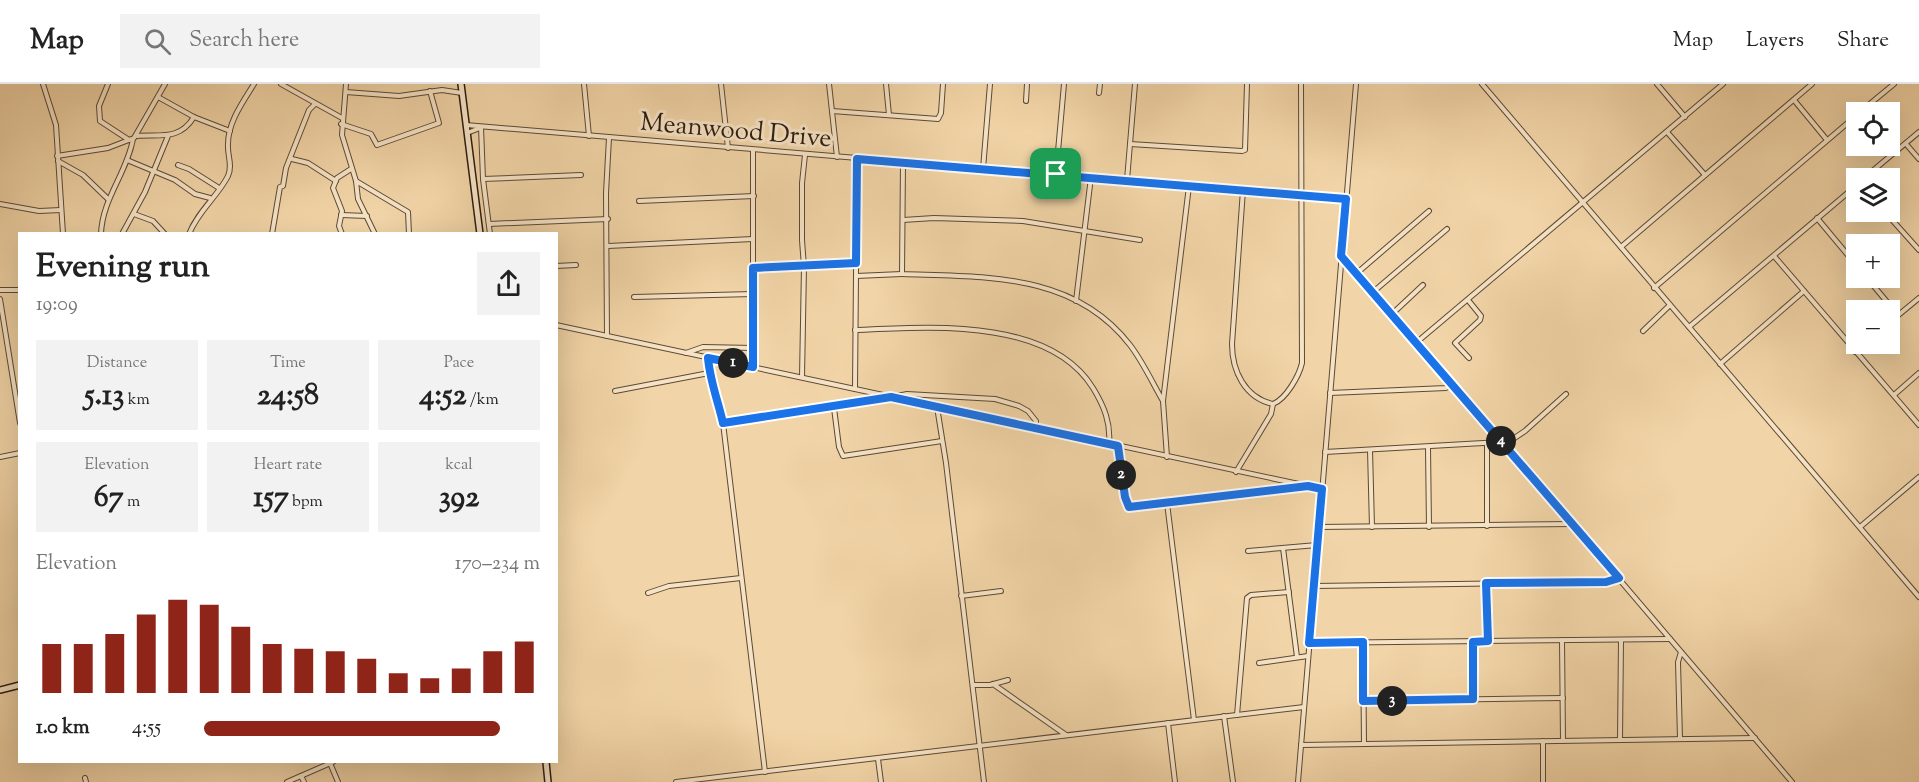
<!DOCTYPE html>
<html lang="en">
<head>
<meta charset="utf-8">
<style>
  :root { --surface:#fff; --page:#f2f2f2; --text:#222; --muted:#767676; --line:#e0e0e0; --accent:#8f2418 }
  body { margin:0; font-family:"Sorts Mill Goudy",serif; background:var(--page); color:var(--text); height:100vh; display:flex; flex-direction:column; font-size:22px; white-space:nowrap }
  * { box-sizing:border-box; margin:0 }
  p { font-size:20px; color:var(--muted) }
  .icon { flex:none; width:33px; height:33px; fill:none; stroke:currentColor; stroke-width:2; stroke-linecap:round; stroke-linejoin:round }
  .map { position:relative; flex:1; overflow:hidden }
  .sheet { position:absolute; left:18px; top:148px; width:540px; height:531px; display:flex; flex-direction:column; background:var(--surface); border-radius:0px; box-shadow:0 6px 24px #0002 }
  .sheet>* { flex:none }
  .tools { position:absolute; left:1846px; top:18px; display:grid; gap:12px }
  .tools a { display:grid; place-items:center; width:54px; height:54px; border-radius:0px; background:var(--surface); box-shadow:0 6px 24px #0002; font-size:30px }
  .pin { position:absolute; display:grid; place-items:center; width:51px; height:51px; color:#fff; margin:-26px; border-radius:12px; box-shadow:0 3px 9px #0006 }
  .km { position:absolute; width:30px; height:30px; margin:-15px; border-radius:50%; background:#222; color:#fff; font-size:16px; line-height:30px; text-align:center }
  .round { display:grid; place-items:center; flex:none; width:63px; height:63px; border-radius:0px; background:var(--page) }
  .overview { display:flex; align-items:center; justify-content:space-between; height:102px; padding:0 18px }
  h1 { font-size:33px; font-weight:700; line-height:45px }
  .figures { display:grid; grid-template-columns:repeat(3,1fr); gap:9px; height:102px; padding:6px 18px }
  .figures div { display:grid; align-content:center; border-radius:0px; background:var(--page); text-align:center }
  .figures b { font-size:30px; font-weight:700 }
  .figures small { font-size:16px; font-weight:400 }
  .figures p { font-size:16px }
  .chart { height:168px; padding:12px 18px }
  .chart p { display:flex; justify-content:space-between }
  .chart svg { width:100%; height:108px; margin-top:6px; stroke:var(--accent); stroke-width:6 }
  ul { padding:0 18px; list-style:none; font-size:20px }
  li { display:grid; grid-template-columns:96px 72px 1fr; align-items:center; height:45px }
  li i { height:15px; border-radius:8px; background:var(--accent) }
  header { display:flex; align-items:center; gap:36px; box-sizing:border-box; height:84px; padding:0 30px; background:var(--surface); border-bottom:2px solid var(--line) }
  header strong { font-size:28px }
  nav { display:flex; gap:33px; margin-inline-start:auto; font-size:21px }
  .search { width:420px; height:54px; background:var(--page); display:flex; align-items:center; gap:15px; box-sizing:border-box; padding:0 21px; border-radius:0px; color:var(--muted); font-size:22px }
  .map>svg:first-child { display:block }
  .lines { fill:none; stroke-linecap:round; stroke-linejoin:round }
  .minor-casing { stroke:#5c4a35; stroke-width:6 }
  .secondary-casing { stroke:#2a1c0f; stroke-width:8 }
  .minor { stroke:#f6e3c6; stroke-width:4 }
  .secondary { stroke:#f6e3c6; stroke-width:5 }
  .route-casing { stroke:#fff; stroke-width:12 }
  .route { stroke:#1a73e8; stroke-width:8 }
  .labels { text-anchor:middle; stroke-width:6; stroke-linejoin:round; paint-order:stroke }
  .street-label { font-size:26px; fill:#2a1c0f; stroke:#f6e3c6 }
</style>
</head>
<body>
<header>
<strong>Map</strong>
<div class="search"><svg class="icon" aria-label="search" viewBox="0 0 24 24"><circle cx="10" cy="10" r="6"/><path d="M15 15l6 6"/></svg>Search here</div>
<nav><a>Map</a><a>Layers</a><a>Share</a></nav>
</header>
<div class="map">
<svg width="1919" height="698" viewBox="0 0 1919 698">
  <rect width="100%" height="100%" fill="#f1d4a7"/>
  <filter id="stains"><feTurbulence type="fractalNoise" baseFrequency=".00333" numOctaves="4"/><feColorMatrix values="0 0 0 0 .2 0 0 0 0 .09 0 0 0 0 .02 0 0 0 .5 -.17"/></filter>
  <radialGradient id="worn" r=".72"><stop offset=".6" stop-color="#630" stop-opacity="0"/><stop offset="1" stop-color="#630" stop-opacity=".3"/></radialGradient>
  <g class="lines">
    <g class="minor-casing">
      <g id="minor">
        <path d="M43,0L56,41L63,150"/>
        <path d="M108,0L99,22L100,37L129,56"/>
        <path d="M281,0L342,34"/>
        <path d="M346,0L342,51L356,97L358,115L375,150"/>
        <path d="M584,0L589,52"/>
        <path d="M721,0L728,64"/>
        <path d="M829,0L837,73"/>
        <path d="M886,0L889,31"/>
        <path d="M1482,0L1919,513"/>
        <path d="M1657,0L1685,33"/>
        <path d="M346,8L399,12L442,6L462,9"/>
        <path d="M1099,9L1100,0"/>
        <path d="M158,13L194,33L230,47"/>
        <path d="M1794,16L1827,56"/>
        <path d="M1026,17L1027,0"/>
        <path d="M832,27L938,35L941,29L943,0"/>
        <path d="M1860,28L1894,0"/>
        <path d="M341,40L371,50L377,61L439,39L430,7"/>
        <path d="M466,41L1346,115"/>
        <path d="M481,43L483,95L490,150"/>
        <path d="M1667,48L1705,91"/>
        <path d="M467,49L480,44"/>
        <path d="M137,52C160,50 179,57 194,33"/>
        <path d="M1130,60L1242,67L1245,66L1247,0"/>
        <path d="M1906,60L1919,75"/>
        <path d="M57,72L108,64L134,54L165,0"/>
        <path d="M292,75L308,79L336,97"/>
        <path d="M127,76L175,96L195,110L210,114"/>
        <path d="M58,77L83,91L108,115"/>
        <path d="M903,79L902,190C984,193 1074,188 1130,261C1143,278 1152,298 1163,317"/>
        <path d="M178,81L189,85L219,104"/>
        <path d="M983,85L990,0"/>
        <path d="M1056,90L1064,0"/>
        <path d="M1864,94L1919,48"/>
        <path d="M483,95L581,91"/>
        <path d="M1127,96L1135,0"/>
        <path d="M356,97L408,128L409,150"/>
        <path d="M1243,106L1232,260C1232,287 1245,314 1273,320C1286,315 1299,292 1302,279L1301,0"/>
        <path d="M639,117L754,112"/>
        <path d="M0,120L39,127L61,126"/>
        <path d="M1885,128L1919,166"/>
        <path d="M134,130L153,137L165,150"/>
        <path d="M341,131L367,132"/>
        <path d="M1817,134L1857,182"/>
        <path d="M903,136L934,134L1023,137L1140,156"/>
        <path d="M489,140L608,135"/>
        <path d="M101,150C102,115 127,89 133,55"/>
        <path d="M122,150L145,108L168,52"/>
        <path d="M189,150C198,127 218,112 228,92C233,81 227,71 228,60C228,38 243,18 254,0"/>
        <path d="M272,150L280,103L283,102L286,84L309,26L315,20"/>
        <path d="M342,150L339,142L342,127L333,104L337,94L351,85"/>
        <path d="M608,162L753,155"/>
        <path d="M1621,163L1812,0"/>
        <path d="M1774,172L1919,341"/>
        <path d="M1342,173L1417,258L1792,698"/>
        <path d="M556,182L576,181"/>
        <path d="M753,184L856,179"/>
        <path d="M1357,189L1429,127"/>
        <path d="M856,192L902,190"/>
        <path d="M1867,194L1898,231"/>
        <path d="M1654,204L1857,31"/>
        <path d="M0,206H20"/>
        <path d="M1373,208L1447,145"/>
        <path d="M634,213L753,210"/>
        <path d="M0,215L20,339"/>
        <path d="M1468,216L1481,232L1480,236L1455,259L1469,274"/>
        <path d="M1076,217L1091,93"/>
        <path d="M1392,230L1423,201"/>
        <path d="M1890,238L1919,214"/>
        <path d="M556,241L1322,405"/>
        <path d="M1689,243L1857,101"/>
        <path d="M855,246C929,243 1049,233 1093,304C1104,322 1111,339 1109,360"/>
        <path d="M1643,247L1670,221"/>
        <path d="M607,252L606,109L609,54"/>
        <path d="M1417,258L1723,0"/>
        <path d="M1855,268L1865,260"/>
        <path d="M686,269L703,263L753,264"/>
        <path d="M708,274C710,297 718,317 723,339L765,688"/>
        <path d="M1720,280L1804,207"/>
        <path d="M753,283V67"/>
        <path d="M802,293L804,183L802,156V99L805,71"/>
        <path d="M855,305L857,75"/>
        <path d="M615,307L709,289"/>
        <path d="M1330,309L1446,304L1453,300"/>
        <path d="M1894,311L1919,289"/>
        <path d="M937,323L946,379L984,698"/>
        <path d="M834,324L839,363L843,372L942,357"/>
        <path d="M723,339L874,317L907,310L995,315L1019,322L1028,327L1036,337V344"/>
        <path d="M1487,360V442"/>
        <path d="M1504,361L1525,347L1566,310"/>
        <path d="M1118,362L1125,413L1129,423L1301,403"/>
        <path d="M1428,363L1429,443"/>
        <path d="M1370,366L1372,443"/>
        <path d="M1325,368L1501,358"/>
        <path d="M0,373L20,369"/>
        <path d="M1167,373L1163,317L1189,102"/>
        <path d="M1236,388L1271,330L1273,320"/>
        <path d="M1167,419L1194,636"/>
        <path d="M1319,443L1573,440"/>
        <path d="M1860,443L1919,393"/>
        <path d="M1283,464L1297,573"/>
        <path d="M1248,467L1317,461"/>
        <path d="M1486,499L1488,557"/>
        <path d="M1314,502L1606,498L1618,494"/>
        <path d="M648,509L669,502L741,494"/>
        <path d="M961,512L1001,507"/>
        <path d="M1562,556L1563,657"/>
        <path d="M1363,558L1364,659"/>
        <path d="M1309,559L1670,555"/>
        <path d="M1259,579L1308,572"/>
        <path d="M993,600L1066,651"/>
        <path d="M973,601H990L1008,596"/>
        <path d="M1473,615L1474,558"/>
        <path d="M1363,617L1563,614"/>
        <path d="M1237,631L1247,514L1251,511L1289,508"/>
        <path d="M1224,632L1233,698"/>
        <path d="M1168,639L1175,698"/>
        <path d="M1680,655L1678,578L1681,568"/>
        <path d="M1620,656L1621,556"/>
        <path d="M1543,657V698"/>
        <path d="M1301,661L1755,654"/>
        <path d="M878,675L881,698"/>
        <path d="M330,679L338,698"/>
        <path d="M301,692L304,698"/>
        <path d="M85,694L86,698"/>
        <path d="M287,698L333,678"/>
        <path d="M676,698L1304,623"/>
        <path d="M1298,698L1356,0"/>
      </g>
    </g>
    <g class="secondary-casing">
      <g id="secondary">
        <path d="M461,0L480,150"/>
        <path d="M0,606L20,601"/>
        <path d="M546,678L548,698"/>
      </g>
    </g>
    <use href="#minor" class="minor"/>
    <use href="#secondary" class="secondary"/>
  </g>
  <g class="lines">
    <g class="route-casing">
      <path id="route" d="M857,75L1346,115L1341,172L1619,494L1606,498L1486,499L1488,557L1473,558V615L1363,617V558L1309,559L1322,405L1308,402L1129,423L1125,413L1118,362L891,313L723,339C718,317 710,297 708,274L753,283V184L856,179Z"/>
    </g>
    <use href="#route" class="route"/>
  </g>
  <g class="labels">
    <g class="street-label">
      <text transform="translate(736 45) rotate(5)" y="9">Meanwood Drive</text>
    </g>
  </g>
  <rect width="100%" height="100%" filter="url(#stains)"/>
  <rect width="100%" height="100%" fill="url(#worn)"/>
</svg>
<div class="tools">
<a><svg class="icon" aria-label="locate" viewBox="0 0 24 24"><circle cx="12" cy="12" r="6"/><path d="M12 2v4M12 18v4M2 12h4M18 12h4"/></svg></a>
<a><svg class="icon" aria-label="layers" viewBox="0 0 24 24"><path d="M12 4l9 5-9 5-9-5zM3 14l9 5 9-5"/></svg></a>
<a>+</a>
<a>−</a>
</div>
<div class="pin" style="left:1056px;top:90px;background:#1e9e55"><svg class="icon" aria-label="arrive" viewBox="0 0 24 24"><path d="M6 21V4h12l-3 4 3 4H6"/></svg></div>
<b class="km" style="left:733px;top:279px">1</b>
<b class="km" style="left:1121px;top:391px">2</b>
<b class="km" style="left:1392px;top:617px">3</b>
<b class="km" style="left:1501px;top:357px">4</b>
<section class="sheet">
<div class="overview"><div><h1>Evening run</h1><p>19:09</p></div><a class="round"><svg class="icon" aria-label="share" viewBox="0 0 24 24"><path d="M12 15V3M7 8l5-5 5 5M5 13v7h14v-7"/></svg></a></div>
<div class="figures">
<div><p>Distance</p><b>5.13<small> km</small></b></div>
<div><p>Time</p><b>24:58</b></div>
<div><p>Pace</p><b>4:52<small> /km</small></b></div>
</div>
<div class="figures">
<div><p>Elevation</p><b>67<small> m</small></b></div>
<div><p>Heart rate</p><b>157<small> bpm</small></b></div>
<div><p>kcal</p><b>392</b></div>
</div>
<div class="chart"><p><span>Elevation</span>170–234 m</p>
<svg viewBox="0 0 160 44" preserveAspectRatio="none"><path d="M5 44V24M15 44V24M25 44V20M35 44V12M45 44V6M55 44V8M65 44V17M75 44V24M85 44V26M95 44V27M105 44V30M115 44V36M125 44V38M135 44V34M145 44V27M155 44V23"/></svg>
</div>
<ul>
<li><b>1.0 km</b>4:55<i style="width:88%"></i></li>
</ul>
</section>
</div>
</body>
</html>
